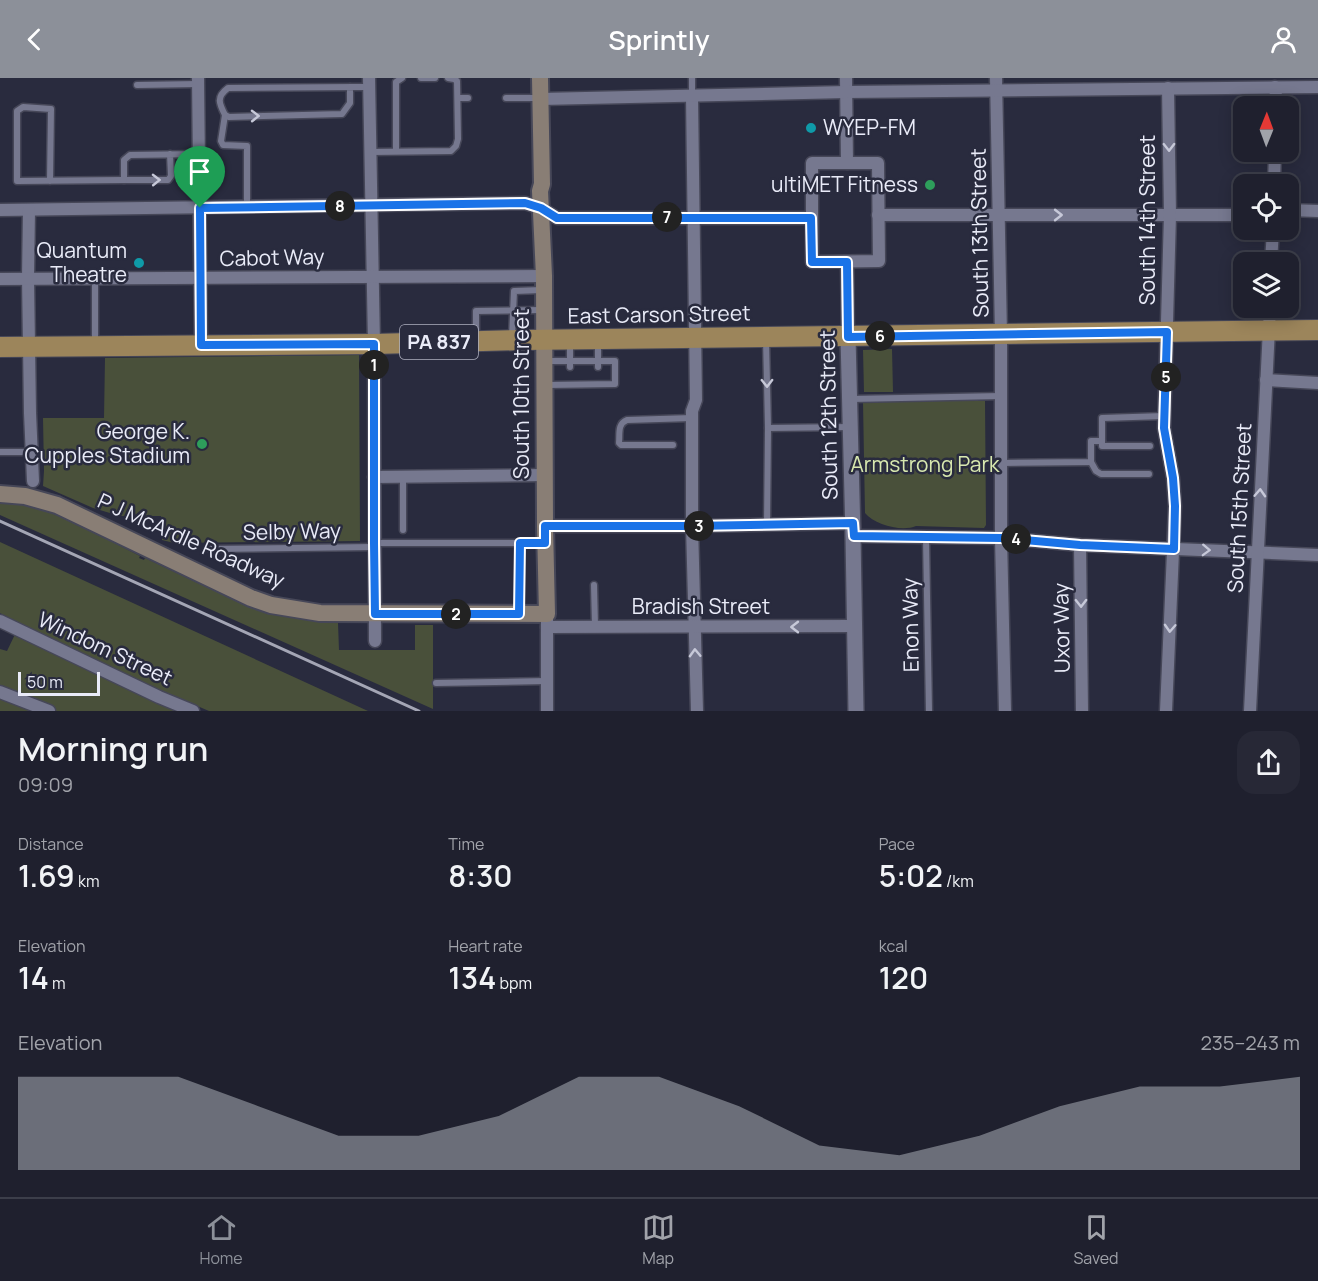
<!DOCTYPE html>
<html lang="en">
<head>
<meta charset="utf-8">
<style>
  :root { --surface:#1f202e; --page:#272836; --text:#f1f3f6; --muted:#a1a3aa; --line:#3c3e4a; --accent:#8c9099 }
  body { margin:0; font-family:Manrope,sans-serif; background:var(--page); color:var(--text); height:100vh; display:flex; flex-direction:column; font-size:22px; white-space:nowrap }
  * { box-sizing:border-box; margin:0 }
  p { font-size:20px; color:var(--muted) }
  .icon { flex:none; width:33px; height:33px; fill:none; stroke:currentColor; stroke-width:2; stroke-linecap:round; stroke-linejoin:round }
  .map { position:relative; height:633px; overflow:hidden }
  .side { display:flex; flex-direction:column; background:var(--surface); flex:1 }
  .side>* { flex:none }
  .needle { width:39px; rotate:1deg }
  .buttons { position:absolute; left:1233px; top:18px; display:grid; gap:12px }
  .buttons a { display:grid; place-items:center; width:66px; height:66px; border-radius:12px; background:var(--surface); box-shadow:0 3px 15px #0003,0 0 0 2px var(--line); font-size:30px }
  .scale { position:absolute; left:18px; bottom:15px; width:82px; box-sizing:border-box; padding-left:6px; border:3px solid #e9ebf8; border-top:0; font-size:16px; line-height:21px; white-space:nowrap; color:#e9ebf8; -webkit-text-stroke:4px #292b3e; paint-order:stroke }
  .pin { position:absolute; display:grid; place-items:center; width:51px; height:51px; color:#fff; margin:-62px -26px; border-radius:50% 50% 50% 0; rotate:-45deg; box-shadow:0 0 6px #0007 }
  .pin .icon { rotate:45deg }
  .km { position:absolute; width:30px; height:30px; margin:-15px; border-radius:50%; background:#222; color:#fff; font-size:16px; line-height:30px; text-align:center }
  .round { display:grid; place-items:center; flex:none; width:63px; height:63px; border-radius:18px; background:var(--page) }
  .head { display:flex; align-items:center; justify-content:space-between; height:102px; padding:0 18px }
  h1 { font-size:33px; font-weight:600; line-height:45px }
  .stats { display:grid; grid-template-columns:repeat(3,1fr); gap:9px; height:102px; padding:6px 18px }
  .stats div { display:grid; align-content:center }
  .stats b { font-size:30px; font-weight:600 }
  .stats small { font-size:16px; font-weight:400 }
  .stats p { font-size:16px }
  .chart { height:168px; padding:12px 18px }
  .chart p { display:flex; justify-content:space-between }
  .chart svg { width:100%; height:108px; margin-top:6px; fill:var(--accent); opacity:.7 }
  header { display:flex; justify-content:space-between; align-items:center; height:78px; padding:0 18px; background:var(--accent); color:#fff; font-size:27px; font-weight:600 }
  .tabs { display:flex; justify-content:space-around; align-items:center; height:84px; border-top:2px solid var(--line); background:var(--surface); font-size:16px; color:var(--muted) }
  .tabs a { display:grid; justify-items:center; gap:3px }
  .tabs .on { color:var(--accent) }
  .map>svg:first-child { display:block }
  .green { fill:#49503a }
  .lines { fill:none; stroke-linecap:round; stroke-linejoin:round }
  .service-casing { stroke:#464758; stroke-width:9 }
  .minor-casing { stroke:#464758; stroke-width:15 }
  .tertiary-casing { stroke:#464758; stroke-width:18 }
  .secondary-casing { stroke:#464758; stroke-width:20 }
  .primary-casing { stroke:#464758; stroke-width:22 }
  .service { stroke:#76788f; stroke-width:6 }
  .minor { stroke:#76788f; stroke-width:12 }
  .tertiary { stroke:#76788f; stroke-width:15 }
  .secondary { stroke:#897e75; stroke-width:16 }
  .primary { stroke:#9c855b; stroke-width:20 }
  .rail { stroke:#a4a6b5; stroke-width:3 }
  .oneway { stroke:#c6c8d8 }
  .route-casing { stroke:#fff; stroke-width:12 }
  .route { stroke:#1a73e8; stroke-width:8 }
  .culture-dot { fill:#0f9aa8; stroke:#292b3e; stroke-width:2 }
  .leisure-dot { fill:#2e9e5b; stroke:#292b3e; stroke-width:2 }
  .labels { text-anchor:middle; stroke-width:5; stroke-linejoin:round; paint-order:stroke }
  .shield { fill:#292b3e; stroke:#afb1c0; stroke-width:1.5 }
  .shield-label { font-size:20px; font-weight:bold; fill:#e9ebf8 }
  .poi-label { font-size:21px; fill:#e9ebf8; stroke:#292b3e; text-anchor:end }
  .street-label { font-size:21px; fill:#e9ebf8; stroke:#292b3e }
  .park-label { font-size:21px; fill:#d8e8af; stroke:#292b3e }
</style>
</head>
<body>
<header><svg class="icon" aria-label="back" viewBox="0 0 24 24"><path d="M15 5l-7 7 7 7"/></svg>Sprintly<svg class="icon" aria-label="person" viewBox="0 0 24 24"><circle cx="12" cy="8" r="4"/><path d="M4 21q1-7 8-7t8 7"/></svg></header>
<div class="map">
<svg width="1318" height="633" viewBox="0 0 1318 633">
  <rect width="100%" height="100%" fill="#292b3e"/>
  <g class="green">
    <path d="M892,271L893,314H864L863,272Z"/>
    <path d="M359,277L360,463L174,465L162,462L161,438H120L93,430L43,408L44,393L43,340H104L105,280Z"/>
    <path d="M908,323H985L986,447L984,450L916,448C902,454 875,447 865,435L863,324Z"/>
    <path d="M0,425C13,426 25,426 37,430C72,440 108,462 140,478L139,480L144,482L145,480C186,499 226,520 269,534C291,541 315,543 338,545L339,572H415V547H433V631L0,437Z"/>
    <path d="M0,464L368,633H209L195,627L192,633H0V571L7,573L20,546L0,535Z"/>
  </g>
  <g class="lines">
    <g class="service-casing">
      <g id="service">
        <path d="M421,0H435"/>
        <path d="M692,0V17"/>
        <path d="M137,7L198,6"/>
        <path d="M350,9V25L342,36L229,39L225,37C219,25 216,19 228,10L356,9H369"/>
        <path d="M458,20H468"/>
        <path d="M506,20H540"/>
        <path d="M225,37L221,63L223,67L247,68V128"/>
        <path d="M396,73V4L402,0"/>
        <path d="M371,74L451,73L456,68L458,61L457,3L454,1L448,0"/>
        <path d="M170,76L171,98L168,102H124V82L130,77L199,76"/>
        <path d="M50,103L51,31L23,29L17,33V103L124,102"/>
        <path d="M476,259V233L542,232"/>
        <path d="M512,259L514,213L542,212"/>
        <path d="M766,261L768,350L767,446"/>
        <path d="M95,264V200"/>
        <path d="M570,266V289"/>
        <path d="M544,283H615V306L547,307"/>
        <path d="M598,289V262"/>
        <path d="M851,321L1001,318"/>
        <path d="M768,350L851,349"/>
        <path d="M673,367H621L619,365C620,356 617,346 627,342L692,340"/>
        <path d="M1150,368H1102V340L1164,338"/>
        <path d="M0,374H32"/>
        <path d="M1091,384L1096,393L1101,396H1149"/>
        <path d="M1001,385L1091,384V363H1102"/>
        <path d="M403,452V399"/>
        <path d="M926,460L929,633"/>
        <path d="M375,465H544"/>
        <path d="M210,471L374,469"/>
        <path d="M594,507L595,548"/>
        <path d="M519,534L520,465"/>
        <path d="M436,605L547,603"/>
      </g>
    </g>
    <g class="minor-casing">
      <g id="minor">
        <path d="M198,0L201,267"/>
        <path d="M369,0L374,266L375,563"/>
        <path d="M846,0L847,85"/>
        <path d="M996,0L1001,257V460L1005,633"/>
        <path d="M1275,9L1277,28"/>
        <path d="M692,18L696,322L692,333V448L697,633"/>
        <path d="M541,21L846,14L1318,9"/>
        <path d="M812,85H878L879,183L812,184Z"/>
        <path d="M1274,106L1275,74"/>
        <path d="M0,132L525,125L541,130L557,140H811"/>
        <path d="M29,132L28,200L30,335L33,403"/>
        <path d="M1288,132L1318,133"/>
        <path d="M878,137H1244"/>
        <path d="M847,184L848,259"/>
        <path d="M1271,184L1273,152"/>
        <path d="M0,201L544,198"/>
        <path d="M1266,302L1318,305"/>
        <path d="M374,399L544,397"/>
        <path d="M545,448H692L853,445"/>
        <path d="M853,458L1001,460L1080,467L1318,477"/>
        <path d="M1080,467L1082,633"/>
        <path d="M547,541V633"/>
        <path d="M0,543L159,619L193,633"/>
        <path d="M547,549L854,548"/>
        <path d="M0,614L49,633"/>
        <path d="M1166,633L1175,428L1173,400L1164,350L1170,137L1168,10"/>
        <path d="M1250,633L1270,230"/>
      </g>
    </g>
    <g class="tertiary-casing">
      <path id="tertiary" d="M848,259L853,458L856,633"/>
    </g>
    <g class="secondary-casing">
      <path id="secondary" d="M0,416L25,418L57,427L251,520L271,527L320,535L547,536L545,448L544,198L540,113L542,106L540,0"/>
    </g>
    <g class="primary-casing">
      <path id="primary" d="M0,269L374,266L522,262L1318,252"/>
    </g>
    <use href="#service" class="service"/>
    <use href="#minor" class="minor"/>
    <use href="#tertiary" class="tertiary"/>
    <use href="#secondary" class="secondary"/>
    <use href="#primary" class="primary"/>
    <path class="rail" d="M0,443L419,633"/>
  </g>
  <defs><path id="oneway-chevron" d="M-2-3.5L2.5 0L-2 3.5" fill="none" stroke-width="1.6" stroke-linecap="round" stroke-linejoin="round" transform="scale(1.5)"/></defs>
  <g class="oneway">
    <use href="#oneway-chevron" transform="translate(255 38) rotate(-1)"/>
    <use href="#oneway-chevron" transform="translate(1169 69) rotate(89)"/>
    <use href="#oneway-chevron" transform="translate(156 102) rotate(-1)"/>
    <use href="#oneway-chevron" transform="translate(1058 137)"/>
    <use href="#oneway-chevron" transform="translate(767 305) rotate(89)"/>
    <use href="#oneway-chevron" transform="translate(1260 415) rotate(-87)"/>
    <use href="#oneway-chevron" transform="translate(1206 472) rotate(2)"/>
    <use href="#oneway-chevron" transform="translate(1081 525) rotate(89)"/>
    <use href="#oneway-chevron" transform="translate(795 549) rotate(180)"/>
    <use href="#oneway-chevron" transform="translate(1170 550) rotate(93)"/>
    <use href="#oneway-chevron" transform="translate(695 575) rotate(-92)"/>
  </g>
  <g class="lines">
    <g class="route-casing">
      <path id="route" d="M525,125L541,130L557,140H811L812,184H847L848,259L1167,254L1164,350L1173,400L1175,428L1174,471L1080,467L1001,460L854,458L853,445L692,448H545V465H520L519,536H375L374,465V266L201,267L200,130Z"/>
    </g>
    <use href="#route" class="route"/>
  </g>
  <g class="culture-dot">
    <circle cx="811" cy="50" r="6"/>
    <circle cx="139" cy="185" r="6"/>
  </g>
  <g class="leisure-dot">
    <circle cx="930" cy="107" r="6"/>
    <circle cx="202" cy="366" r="6"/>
  </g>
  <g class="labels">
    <rect class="shield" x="400" y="247" width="78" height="34" rx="4.5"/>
    <g class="shield-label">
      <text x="439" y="271">PA 837</text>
    </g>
    <g class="poi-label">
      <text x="823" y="57" text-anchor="start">WYEP-FM</text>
      <text x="918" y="114">ultiMET Fitness</text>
      <text x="127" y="180">Quantum<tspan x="127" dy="24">Theatre</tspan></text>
      <text x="190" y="361">George K.<tspan x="190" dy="24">Cupples Stadium</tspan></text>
    </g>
    <g class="street-label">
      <text transform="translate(1148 142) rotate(-90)" y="7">South 14th Street</text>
      <text transform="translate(980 155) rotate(-91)" y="7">South 13th Street</text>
      <text transform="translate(272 180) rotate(-1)" y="7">Cabot Way</text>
      <text transform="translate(659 237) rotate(-1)" y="7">East Carson Street</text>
      <text transform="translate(522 316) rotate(-90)" y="7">South 10th Street</text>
      <text transform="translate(829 337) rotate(-91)" y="7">South 12th Street</text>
      <text transform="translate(1240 430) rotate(-87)" y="7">South 15th Street</text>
      <text transform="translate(292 454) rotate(-1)" y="7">Selby Way</text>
      <text transform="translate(191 463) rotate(24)" y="7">P J McArdle Roadway</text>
      <text x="701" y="536">Bradish Street</text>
      <text transform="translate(911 547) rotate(-91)" y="7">Enon Way</text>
      <text transform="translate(1062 550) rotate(-91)" y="7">Uxor Way</text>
      <text transform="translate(105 571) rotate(25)" y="7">Windom Street</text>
    </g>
    <g class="park-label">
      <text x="925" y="394">Armstrong Park</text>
    </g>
  </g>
</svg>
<div class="buttons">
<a><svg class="needle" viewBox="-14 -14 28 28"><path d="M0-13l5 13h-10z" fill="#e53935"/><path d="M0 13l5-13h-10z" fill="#a1a3aa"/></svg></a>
<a><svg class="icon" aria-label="locate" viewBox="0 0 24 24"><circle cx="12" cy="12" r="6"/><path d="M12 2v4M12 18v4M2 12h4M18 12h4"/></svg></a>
<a><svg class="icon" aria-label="layers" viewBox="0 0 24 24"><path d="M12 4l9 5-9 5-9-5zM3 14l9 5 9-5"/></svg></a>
</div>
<div class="scale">50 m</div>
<div class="pin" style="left:200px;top:130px;background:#1e9e55"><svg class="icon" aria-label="arrive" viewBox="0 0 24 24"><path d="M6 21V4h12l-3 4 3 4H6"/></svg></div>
<b class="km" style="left:374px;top:287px">1</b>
<b class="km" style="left:456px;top:536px">2</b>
<b class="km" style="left:699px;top:448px">3</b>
<b class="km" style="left:1016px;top:461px">4</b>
<b class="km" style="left:1166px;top:299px">5</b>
<b class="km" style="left:880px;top:258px">6</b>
<b class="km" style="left:667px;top:139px">7</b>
<b class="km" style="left:340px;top:128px">8</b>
</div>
<section class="side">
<div class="head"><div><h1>Morning run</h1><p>09:09</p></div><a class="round"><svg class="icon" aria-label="share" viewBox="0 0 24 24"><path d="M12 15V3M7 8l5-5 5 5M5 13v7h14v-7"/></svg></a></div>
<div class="stats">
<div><p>Distance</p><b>1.69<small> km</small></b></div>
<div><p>Time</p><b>8:30</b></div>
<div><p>Pace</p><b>5:02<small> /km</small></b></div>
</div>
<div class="stats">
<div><p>Elevation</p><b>14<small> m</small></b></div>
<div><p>Heart rate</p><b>134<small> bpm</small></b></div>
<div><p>kcal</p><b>120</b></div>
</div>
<div class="chart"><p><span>Elevation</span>235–243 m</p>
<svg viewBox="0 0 160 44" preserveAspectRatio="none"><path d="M0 44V6L10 6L20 6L30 18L40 30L50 30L60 22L70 6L80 6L90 18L100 34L110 38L120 30L130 18L140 10L150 10L160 6V44z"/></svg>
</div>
</section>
<nav class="tabs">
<a class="on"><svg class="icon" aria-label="home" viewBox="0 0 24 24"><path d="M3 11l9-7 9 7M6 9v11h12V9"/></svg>Home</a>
<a><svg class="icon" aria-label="map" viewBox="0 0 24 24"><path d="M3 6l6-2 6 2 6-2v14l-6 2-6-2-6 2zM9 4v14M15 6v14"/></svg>Map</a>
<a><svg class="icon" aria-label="saved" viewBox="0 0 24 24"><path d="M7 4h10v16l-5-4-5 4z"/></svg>Saved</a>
</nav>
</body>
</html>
